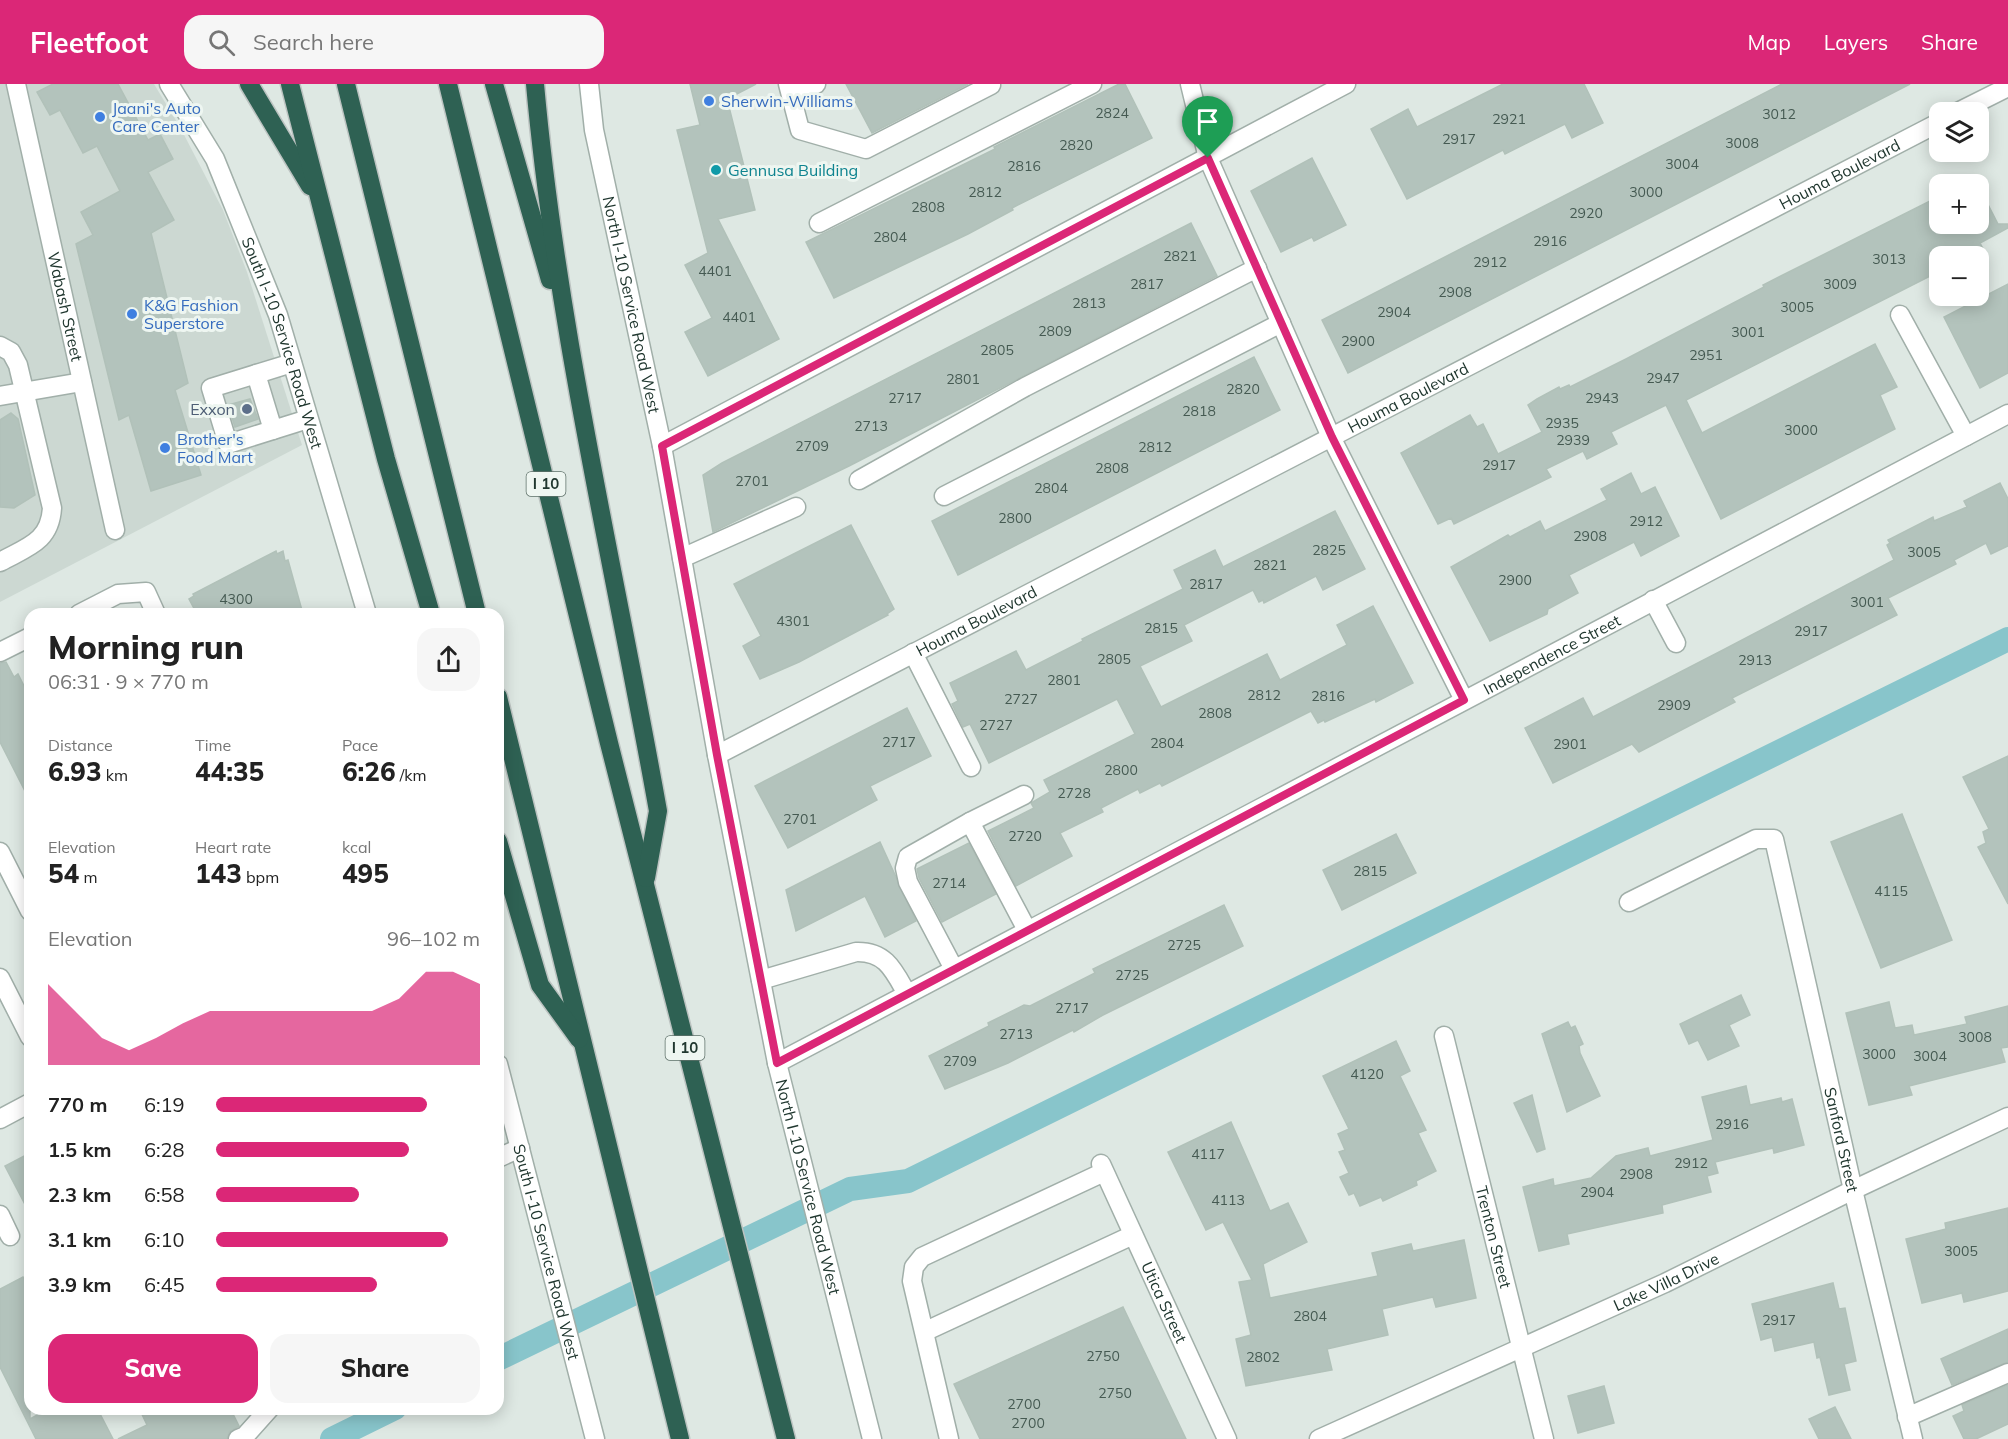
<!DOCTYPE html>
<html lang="en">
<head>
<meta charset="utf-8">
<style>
  :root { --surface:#fff; --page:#f6f6f6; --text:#222; --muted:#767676; --accent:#db2777 }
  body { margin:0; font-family:Mulish,sans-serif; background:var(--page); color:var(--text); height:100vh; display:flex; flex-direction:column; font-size:22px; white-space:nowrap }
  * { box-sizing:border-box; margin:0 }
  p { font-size:20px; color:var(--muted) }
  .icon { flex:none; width:33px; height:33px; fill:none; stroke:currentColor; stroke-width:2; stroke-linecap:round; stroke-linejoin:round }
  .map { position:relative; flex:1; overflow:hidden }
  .panel { position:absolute; left:24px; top:524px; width:480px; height:807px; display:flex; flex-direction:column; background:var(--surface); border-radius:18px; box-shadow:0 3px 15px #0003 }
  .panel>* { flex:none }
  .fabs { position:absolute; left:1929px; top:18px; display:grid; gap:12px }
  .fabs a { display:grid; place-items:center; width:60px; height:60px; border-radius:12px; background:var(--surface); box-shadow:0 3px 15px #0003; font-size:30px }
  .pin { position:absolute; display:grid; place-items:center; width:51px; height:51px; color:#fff; margin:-62px -26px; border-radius:50% 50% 50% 0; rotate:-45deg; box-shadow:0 0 6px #0007 }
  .pin .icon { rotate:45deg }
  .round { display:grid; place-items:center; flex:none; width:63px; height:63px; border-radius:18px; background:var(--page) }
  .summary { display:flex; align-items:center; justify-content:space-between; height:102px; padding:0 24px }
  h1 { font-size:33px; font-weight:800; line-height:45px }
  .figures { display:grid; grid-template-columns:repeat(3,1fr); gap:9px; height:102px; padding:6px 24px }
  .figures div { display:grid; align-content:center }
  .figures b { font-size:26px; font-weight:800 }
  .figures small { font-size:16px; font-weight:400 }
  .figures p { font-size:16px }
  .chart { height:168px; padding:12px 24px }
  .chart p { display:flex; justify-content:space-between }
  .chart svg { width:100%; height:108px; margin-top:6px; fill:var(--accent); opacity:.7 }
  .button { display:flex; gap:12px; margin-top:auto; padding:12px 24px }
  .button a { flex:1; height:69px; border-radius:18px; background:var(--accent); color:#fff; font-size:24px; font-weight:800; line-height:69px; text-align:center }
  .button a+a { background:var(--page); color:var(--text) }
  ul { padding:0 24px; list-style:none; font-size:20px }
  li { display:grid; grid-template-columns:96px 72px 1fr; align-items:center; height:45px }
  li i { height:15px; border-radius:8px; background:var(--accent) }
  header { display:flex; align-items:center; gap:36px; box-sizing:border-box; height:84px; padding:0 30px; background:var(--accent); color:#fff }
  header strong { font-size:28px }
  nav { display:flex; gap:33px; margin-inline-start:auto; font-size:21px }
  .search { width:420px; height:54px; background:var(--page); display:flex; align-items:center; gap:15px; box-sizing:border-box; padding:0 21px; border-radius:18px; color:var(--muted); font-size:22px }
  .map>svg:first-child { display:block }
  .built { fill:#ccd8d2 }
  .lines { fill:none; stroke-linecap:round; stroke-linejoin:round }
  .canal { stroke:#88c5cb; stroke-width:24 }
  .building { fill:#b3c3bc; stroke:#b1c1b9; stroke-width:1.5 }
  .minor-casing { stroke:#a1afa9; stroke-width:21 }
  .highway-casing { stroke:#bcc3c1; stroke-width:21 }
  .minor { stroke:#fff; stroke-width:18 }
  .highway { stroke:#2e6153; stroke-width:18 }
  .route-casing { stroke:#fff; stroke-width:12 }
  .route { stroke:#db2777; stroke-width:8 }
  .shop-dot { fill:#3f7fe0; stroke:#eef6f1; stroke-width:2 }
  .culture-dot { fill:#0f9aa8; stroke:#eef6f1; stroke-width:2 }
  .service-dot { fill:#5c6f8a; stroke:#eef6f1; stroke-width:2 }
  .labels { text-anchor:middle; stroke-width:6; stroke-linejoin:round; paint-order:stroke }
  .number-label { font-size:14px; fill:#455a52 }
  .shield { fill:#eef6f1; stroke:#5e7069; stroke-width:1.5 }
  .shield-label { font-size:15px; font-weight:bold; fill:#20372f }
  .shop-label { font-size:16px; fill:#366cbe; stroke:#eef6f1; text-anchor:start }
  .culture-label { font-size:16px; fill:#0d838f; stroke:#eef6f1; text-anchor:start }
  .street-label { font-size:16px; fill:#20372f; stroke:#eef6f1 }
  .service-label { font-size:16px; fill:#4e5e75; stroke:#eef6f1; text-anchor:end }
</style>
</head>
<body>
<header>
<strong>Fleetfoot</strong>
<div class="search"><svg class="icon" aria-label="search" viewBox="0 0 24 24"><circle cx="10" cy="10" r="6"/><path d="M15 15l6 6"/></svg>Search here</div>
<nav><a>Map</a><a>Layers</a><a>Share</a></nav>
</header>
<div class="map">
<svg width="2008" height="1355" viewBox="0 0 2008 1355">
  <rect width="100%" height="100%" fill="#dee8e3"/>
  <path class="built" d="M0,0H154L180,43L223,126L247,188L302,361L0,518Z"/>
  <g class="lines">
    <g class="canal">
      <path d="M498,1275L850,1105L908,1097L2008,555"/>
      <path d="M332,1355L395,1324"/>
    </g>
  </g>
  <g class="building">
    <path d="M53,0H118L148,56L160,50L173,75L148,88L174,136L151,149L188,299L175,306L201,391L151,407L129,331L119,336L76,160L93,151L81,128L120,107L97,62L83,69L60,26L50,31L37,8Z"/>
    <path d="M690,0H756L727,15L755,126L718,135L779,255L708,292L685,248L712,234L685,181L708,169L677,46L700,41Z"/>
    <path d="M846,0H968L872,49Z"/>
    <path d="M1119,0H1125L1152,54L1012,124L1013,126L968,150L834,214L806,158L995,65L994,63Z"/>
    <path d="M1503,0H1584L1603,39L1572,54L1565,40L1505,70L1503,66L1407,115L1371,45L1408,25L1417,43Z"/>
    <path d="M1782,0H1910L1348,289L1322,236Z"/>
    <path d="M1312,74L1346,141L1314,157L1312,153L1281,168L1251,107Z"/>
    <path d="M1978,101L1998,140H2008V144L1980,159L1987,172H1940V187L1686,316L1702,349L1875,260L1897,303L1880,311L1895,345L1721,435L1666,321L1611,348L1617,360L1587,375L1583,367L1546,385L1551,393L1454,440L1451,434L1438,440L1401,369L1470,331L1477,343L1483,340L1498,370L1542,348L1528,321L1537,315L1559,303L1560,305L1569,301L1570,303L1626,275L1764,203L1763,201L1940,112V140H1978Z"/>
    <path d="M1191,139L1217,192L849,382L713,448L703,391L722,379Z"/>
    <path d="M2008,200V289L1980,304L1944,233Z"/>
    <path d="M1254,273L1280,326L958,491L932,437Z"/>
    <path d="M250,315L258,335L235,343L228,321Z"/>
    <path d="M11,329L18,335L35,411L14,424L0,423V336Z"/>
    <path d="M1631,389L1641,410L1655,403L1679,452L1641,472L1634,458L1569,491L1578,509L1548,525L1547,530L1490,557L1451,483L1508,451L1510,453L1540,437L1545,447L1607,416L1601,405Z"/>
    <path d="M2000,399L2008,415V462L1991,470L1986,459L1954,476L1956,480L1888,514L1897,531L1732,614L1735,618L1639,668L1632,660L1553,699L1525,644L1583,614L1593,633L1723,566L1894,476L1887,461L1890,459L1888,456L1933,433L1934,437L1967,423L1964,417Z"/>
    <path d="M1335,427L1365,485L1323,506L1316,492L1264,519L1263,516L1259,518L1253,506L1184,541L1192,557L1140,582L1161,623L1267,570L1280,596L1347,561L1337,541L1373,522L1413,599L1376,618L1375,615L1325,638L1324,636L1318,639L1311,627L1162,702L1160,699L1140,709L1138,705L1101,724L1103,728L1060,749L1072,772L1016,802L988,747L1034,724L1031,719L1050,708L1044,696L1135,650L1117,615L989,679L970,640L963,643L952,620L958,617L950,599L1016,567L1026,586L1083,557L1082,555L1183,505L1174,486L1215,466L1223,483Z"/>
    <path d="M851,441L894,525L887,530L888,531L799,578L760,595L743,562L761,552L734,500Z"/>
    <path d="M276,467L277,470L283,467L285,477L288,476L303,530H197L189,515L194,512L193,510Z"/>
    <path d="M6,578L14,593L18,590L30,614V717L0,658V579Z"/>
    <path d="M907,624L931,672L870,702L877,716L788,764L755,702Z"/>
    <path d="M2008,672V820L1978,763L1986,759L1983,748L1989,745L1963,693Z"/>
    <path d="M1902,730L1952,856L1881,884L1831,758Z"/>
    <path d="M1396,750L1416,789L1342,826L1323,786Z"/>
    <path d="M880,758L916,837L885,853L865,812L796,847L786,806Z"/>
    <path d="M969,759L996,810L942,838L919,794L917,785Z"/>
    <path d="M1224,821L1243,862L1103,931L1074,948L1073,946L1008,979L945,1005L929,972L989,942L988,939L1024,921L1030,922L1095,889L1093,885Z"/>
    <path d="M1741,911L1750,931L1729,941L1739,962L1708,976L1698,956L1689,960L1680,940Z"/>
    <path d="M1889,918L1895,944L1912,941L1914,951L1967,940L1965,933L2008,922V963L2001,964L2005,978L1909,1002L1912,1011L1869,1021L1846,929Z"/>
    <path d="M1568,938L1571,944L1575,942L1583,960L1579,962L1580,969L1600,1012L1567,1028L1542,950Z"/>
    <path d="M1396,957L1410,987L1400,992L1426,1046L1418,1049L1436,1087L1416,1097L1417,1101L1383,1117L1381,1113L1360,1122L1354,1109L1349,1111L1340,1093L1349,1089L1339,1068L1345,1066L1338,1050L1349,1045L1323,992Z"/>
    <path d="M1746,1002L1750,1021L1781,1014L1782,1018L1792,1015L1804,1061L1774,1069L1773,1064L1715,1078L1718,1089L1707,1092L1711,1108L1662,1121L1663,1129L1567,1150L1569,1160L1539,1167L1523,1103L1553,1095L1554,1102L1591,1094L1616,1072L1648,1064L1650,1072L1713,1056L1702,1013Z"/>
    <path d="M1532,1011L1545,1065L1537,1068L1514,1019Z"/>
    <path d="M1231,1038L1270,1127L1288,1119L1307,1158L1263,1180L1270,1214L1378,1192L1372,1169L1411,1160L1413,1167L1464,1156L1476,1214L1436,1223L1433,1213L1382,1225L1388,1251L1327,1265L1332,1286L1246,1302L1236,1255L1251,1251L1239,1198L1252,1196L1223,1138L1206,1146L1168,1068Z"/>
    <path d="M30,1069V1130L5,1082Z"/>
    <path d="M2008,1124V1207L1964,1218L1962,1209L1922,1219L1906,1155L1946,1145L1945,1139Z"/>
    <path d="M23,1193L30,1208V1335L50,1324H97L113,1355H36L0,1283V1205Z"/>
    <path d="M1833,1199L1839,1225L1845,1224L1856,1277L1844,1280L1850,1306L1829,1311L1820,1273L1817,1274L1814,1258L1775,1267L1772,1253L1761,1256L1752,1220Z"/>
    <path d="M1123,1223L1186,1355H980L954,1300Z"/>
    <path d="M2008,1245V1278L1952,1301L1941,1275Z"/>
    <path d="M2008,1301V1340L1976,1355H1964L1953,1332L1964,1327L1962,1321Z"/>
    <path d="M1604,1302L1614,1339L1578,1349L1568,1312Z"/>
    <path d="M1835,1323L1851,1355H1819L1809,1335Z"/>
    <path d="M139,1324H230L239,1342L229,1348L227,1355H118L147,1341Z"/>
  </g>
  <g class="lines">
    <g class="minor-casing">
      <g id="minor">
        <path id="s1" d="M16,0L115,446"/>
        <path id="s2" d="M169,0L215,75L278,231L367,530"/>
        <path id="s3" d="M589,0L594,46L662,362L717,671L777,979L872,1355"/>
        <path d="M788,0L800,46L866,65L991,1"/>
        <path d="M1190,0L1208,74L1331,353L1464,616"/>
        <path d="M791,9L816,0"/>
        <path d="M1958,28L2008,3"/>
        <path d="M819,139L1092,0"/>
        <path d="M1900,231L1966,352"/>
        <path d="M0,262L11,268L18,281L52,424C50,458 27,463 0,478"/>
        <path d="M292,279L211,304L228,360L308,335"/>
        <path d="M256,290L273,346"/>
        <path d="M0,312L82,298"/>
        <path d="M662,362L1346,0"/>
        <path d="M859,396L1025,303L1257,184"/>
        <path d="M944,412L1281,239"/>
        <path d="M682,474L796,423"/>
        <path d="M1653,516L1676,559"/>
        <path d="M79,530L118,510L146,508L156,530"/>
        <path d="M0,568L30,553"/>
        <path d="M913,569L971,683"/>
        <path id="s4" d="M717,671L1940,38"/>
        <path d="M970,738L1024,711"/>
        <path d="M0,768L30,827"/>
        <path id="s5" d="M1629,818L1756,755H1774L1853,1106L1913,1355"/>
        <path d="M954,885L908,798L905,784L908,773L970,738L1027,846"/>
        <path d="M0,894L30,953"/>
        <path d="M761,896L856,868C886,867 894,887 907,910"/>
        <path id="s6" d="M1444,952L1544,1355"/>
        <path id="s7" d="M777,979L2008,330"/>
        <path id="s8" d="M498,980L595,1355"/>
        <path d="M0,1035L30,1019"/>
        <path d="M498,1074L520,1064"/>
        <path id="s9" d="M1101,1080L1227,1355"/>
        <path d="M0,1131L10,1152"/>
        <path d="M926,1247L1133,1151"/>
        <path d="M1907,1333L2008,1289"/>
        <path d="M238,1355L245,1352L270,1324"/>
        <path d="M949,1355L912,1197L914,1183L922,1173L1104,1088"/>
        <path id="s10" d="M1319,1355L1665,1199L1853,1106L2008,1033"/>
      </g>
    </g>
    <g class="highway-casing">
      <g id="highway">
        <path d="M249,0L310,102"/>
        <path d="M290,0L386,375L431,530"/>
        <path d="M346,0L477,530"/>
        <path d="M448,0L609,659L786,1355"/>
        <path d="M494,0L550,196"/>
        <path d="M535,0C557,245 615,485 658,727L646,794"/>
        <path d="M498,613L680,1355"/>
        <path d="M498,757L540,901L579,955"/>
      </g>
    </g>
    <use href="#minor" class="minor"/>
    <use href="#highway" class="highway"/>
  </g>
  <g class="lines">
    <g class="route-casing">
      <path id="route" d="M1208,74L1332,353L1464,616L777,979L717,671L662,362Z"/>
    </g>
    <use href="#route" class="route"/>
  </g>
  <g class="shop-dot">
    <circle cx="709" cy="17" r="6"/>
    <circle cx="100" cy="33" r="6"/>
    <circle cx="132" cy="230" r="6"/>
    <circle cx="165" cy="364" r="6"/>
  </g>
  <circle class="culture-dot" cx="716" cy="86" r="6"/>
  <circle class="service-dot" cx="247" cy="325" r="6"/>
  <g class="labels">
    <g class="number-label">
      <text x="1112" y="34">2824</text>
      <text x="1779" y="35">3012</text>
      <text x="1509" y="40">2921</text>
      <text x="1459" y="60">2917</text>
      <text x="1742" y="64">3008</text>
      <text x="1076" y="66">2820</text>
      <text x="1682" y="85">3004</text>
      <text x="1024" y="87">2816</text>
      <text x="985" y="113">2812</text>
      <text x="1646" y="113">3000</text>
      <text x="928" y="128">2808</text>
      <text x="1586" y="134">2920</text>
      <text x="890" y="158">2804</text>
      <text x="1550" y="162">2916</text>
      <text x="1180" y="177">2821</text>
      <text x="1889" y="180">3013</text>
      <text x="1490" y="183">2912</text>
      <text x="715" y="192">4401</text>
      <text x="1147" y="205">2817</text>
      <text x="1840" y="205">3009</text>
      <text x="1455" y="213">2908</text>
      <text x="1089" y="224">2813</text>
      <text x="1797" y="228">3005</text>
      <text x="1394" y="233">2904</text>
      <text x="739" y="238">4401</text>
      <text x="1055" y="252">2809</text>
      <text x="1748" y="253">3001</text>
      <text x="1358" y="262">2900</text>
      <text x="997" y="271">2805</text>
      <text x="1706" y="276">2951</text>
      <text x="1663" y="299">2947</text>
      <text x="963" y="300">2801</text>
      <text x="1243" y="310">2820</text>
      <text x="905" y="319">2717</text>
      <text x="1602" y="319">2943</text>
      <text x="1199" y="332">2818</text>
      <text x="1562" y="344">2935</text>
      <text x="871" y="347">2713</text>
      <text x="1801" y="351">3000</text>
      <text x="1573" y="361">2939</text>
      <text x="812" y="367">2709</text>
      <text x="1155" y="368">2812</text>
      <text x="1499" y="386">2917</text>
      <text x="1112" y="389">2808</text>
      <text x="752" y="402">2701</text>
      <text x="1051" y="409">2804</text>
      <text x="1015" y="439">2800</text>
      <text x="1646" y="442">2912</text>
      <text x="1590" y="457">2908</text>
      <text x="1329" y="471">2825</text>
      <text x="1924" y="473">3005</text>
      <text x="1270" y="486">2821</text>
      <text x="1515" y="501">2900</text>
      <text x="1206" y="505">2817</text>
      <text x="236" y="520">4300</text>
      <text x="1867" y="523">3001</text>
      <text x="793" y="542">4301</text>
      <text x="1161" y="549">2815</text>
      <text x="1811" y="552">2917</text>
      <text x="1114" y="580">2805</text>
      <text x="1755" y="581">2913</text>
      <text x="1064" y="601">2801</text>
      <text x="1264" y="616">2812</text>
      <text x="1328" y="617">2816</text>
      <text x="1021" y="620">2727</text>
      <text x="1674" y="626">2909</text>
      <text x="1215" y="634">2808</text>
      <text x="996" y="646">2727</text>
      <text x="899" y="663">2717</text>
      <text x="1167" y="664">2804</text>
      <text x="1570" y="665">2901</text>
      <text x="1121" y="691">2800</text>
      <text x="1074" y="714">2728</text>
      <text x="800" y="740">2701</text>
      <text x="1025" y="757">2720</text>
      <text x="1370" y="792">2815</text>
      <text x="949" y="804">2714</text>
      <text x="1891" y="812">4115</text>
      <text x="1184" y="866">2725</text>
      <text x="1132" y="896">2725</text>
      <text x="1072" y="929">2717</text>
      <text x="1016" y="955">2713</text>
      <text x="1975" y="958">3008</text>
      <text x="1879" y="975">3000</text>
      <text x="1930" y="977">3004</text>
      <text x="960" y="982">2709</text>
      <text x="1367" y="995">4120</text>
      <text x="1732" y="1045">2916</text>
      <text x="1208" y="1075">4117</text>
      <text x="1691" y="1084">2912</text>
      <text x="1636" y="1095">2908</text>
      <text x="1597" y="1113">2904</text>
      <text x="1228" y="1121">4113</text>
      <text x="1961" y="1172">3005</text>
      <text x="1310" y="1237">2804</text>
      <text x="1779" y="1241">2917</text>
      <text x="1103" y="1277">2750</text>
      <text x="1263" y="1278">2802</text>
      <text x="1115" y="1314">2750</text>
      <text x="1024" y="1325">2700</text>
      <text x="1028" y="1344">2700</text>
    </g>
    <g class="shield">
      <rect x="526.5" y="388" width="39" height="24" rx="4.5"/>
      <rect x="665.5" y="952" width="39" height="24" rx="4.5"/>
    </g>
    <g class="shield-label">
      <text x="546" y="405">I 10</text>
      <text x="685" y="969">I 10</text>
    </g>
    <g class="shop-label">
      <text x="721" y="23">Sherwin-Williams</text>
      <text x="112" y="30">Jaani's Auto<tspan x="112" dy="18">Care Center</tspan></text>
      <text x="144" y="227">K&amp;G Fashion<tspan x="144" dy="18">Superstore</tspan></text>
      <text x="177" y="361">Brother's<tspan x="177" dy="18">Food Mart</tspan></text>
    </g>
    <g class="culture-label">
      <text x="728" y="92">Gennusa Building</text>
    </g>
    <g class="street-label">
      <text dy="6" stroke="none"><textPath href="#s4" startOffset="1264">Houma Boulevard</textPath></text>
      <text dy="6" stroke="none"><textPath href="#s3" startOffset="225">North I-10 Service Road West</textPath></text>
      <text dy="6" stroke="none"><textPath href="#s1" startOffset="228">Wabash Street</textPath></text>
      <text dy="6" stroke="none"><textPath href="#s2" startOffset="284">South I-10 Service Road West</textPath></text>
      <text dy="6" stroke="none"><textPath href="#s4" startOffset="778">Houma Boulevard</textPath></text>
      <text dy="6" stroke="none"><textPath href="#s4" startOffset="292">Houma Boulevard</textPath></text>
      <text dy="6" stroke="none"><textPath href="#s7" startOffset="876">Independence Street</textPath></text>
      <text dy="6" stroke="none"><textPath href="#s5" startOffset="468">Sanford Street</textPath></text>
      <text dy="6" stroke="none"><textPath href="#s3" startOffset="1125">North I-10 Service Road West</textPath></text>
      <text dy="6" stroke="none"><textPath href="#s6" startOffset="207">Trenton Street</textPath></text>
      <text dy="6" stroke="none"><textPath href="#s8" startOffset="194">South I-10 Service Road West</textPath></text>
      <text dy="6" stroke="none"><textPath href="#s10" startOffset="381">Lake Villa Drive</textPath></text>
      <text dy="6" stroke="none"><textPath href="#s9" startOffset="152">Utica Street</textPath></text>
    </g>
    <g class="service-label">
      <text x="235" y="331">Exxon</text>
    </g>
  </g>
</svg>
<div class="fabs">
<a><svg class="icon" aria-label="layers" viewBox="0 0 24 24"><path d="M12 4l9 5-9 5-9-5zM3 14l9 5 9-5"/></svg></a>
<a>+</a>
<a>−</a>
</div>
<div class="pin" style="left:1208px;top:74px;background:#1e9e55"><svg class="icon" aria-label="arrive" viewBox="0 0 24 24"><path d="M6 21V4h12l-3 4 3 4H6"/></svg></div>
<section class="panel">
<div class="summary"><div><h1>Morning run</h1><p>06:31 · 9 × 770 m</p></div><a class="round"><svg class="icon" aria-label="share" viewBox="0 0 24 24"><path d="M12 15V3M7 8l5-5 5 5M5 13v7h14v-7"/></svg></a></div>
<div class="figures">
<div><p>Distance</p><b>6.93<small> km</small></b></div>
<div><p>Time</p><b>44:35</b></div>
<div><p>Pace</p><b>6:26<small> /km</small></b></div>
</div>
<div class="figures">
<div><p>Elevation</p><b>54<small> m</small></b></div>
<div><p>Heart rate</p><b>143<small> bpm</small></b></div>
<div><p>kcal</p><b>495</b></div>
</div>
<div class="chart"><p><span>Elevation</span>96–102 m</p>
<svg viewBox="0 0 160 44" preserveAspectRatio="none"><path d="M0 44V11L10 22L20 33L30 38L40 33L50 27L60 22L70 22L80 22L90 22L100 22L110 22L120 22L130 17L140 6L150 6L160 11V44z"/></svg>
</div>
<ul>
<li><b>770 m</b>6:19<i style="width:80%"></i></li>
<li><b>1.5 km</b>6:28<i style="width:73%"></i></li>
<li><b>2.3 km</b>6:58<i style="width:54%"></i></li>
<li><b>3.1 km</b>6:10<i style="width:88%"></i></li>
<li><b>3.9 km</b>6:45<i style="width:61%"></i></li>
</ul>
<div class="button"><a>Save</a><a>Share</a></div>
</section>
</div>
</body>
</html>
